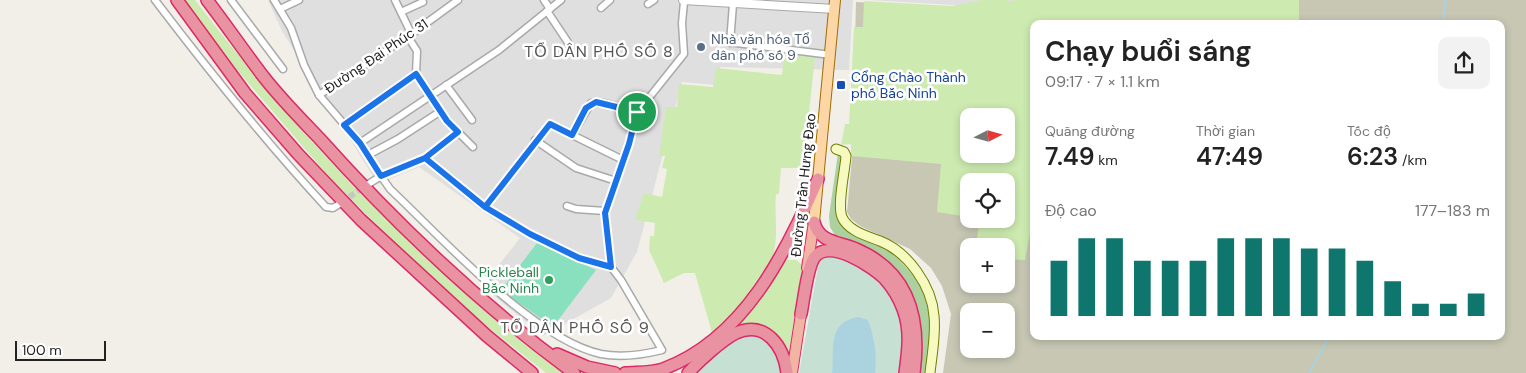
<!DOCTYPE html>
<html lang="vi">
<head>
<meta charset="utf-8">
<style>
  :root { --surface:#fff; --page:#f2f2f2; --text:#222; --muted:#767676; --accent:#0f766e }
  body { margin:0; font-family:"DM Sans",sans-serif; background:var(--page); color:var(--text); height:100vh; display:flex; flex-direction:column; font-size:19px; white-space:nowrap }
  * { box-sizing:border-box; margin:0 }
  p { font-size:16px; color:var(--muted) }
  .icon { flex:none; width:28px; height:28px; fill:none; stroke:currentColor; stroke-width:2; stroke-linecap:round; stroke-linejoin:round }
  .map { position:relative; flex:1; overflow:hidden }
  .details { position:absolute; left:1030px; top:20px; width:475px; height:320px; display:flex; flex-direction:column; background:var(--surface); border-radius:10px; box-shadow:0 2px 8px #0003 }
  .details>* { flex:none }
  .needle { width:32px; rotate:84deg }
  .fabs { position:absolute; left:960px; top:108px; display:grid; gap:10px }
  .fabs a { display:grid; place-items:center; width:55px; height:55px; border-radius:10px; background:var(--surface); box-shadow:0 2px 8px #0003; font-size:25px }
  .scale { position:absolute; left:15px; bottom:12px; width:91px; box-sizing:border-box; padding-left:5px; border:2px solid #222; border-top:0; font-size:14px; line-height:18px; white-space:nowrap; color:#222; -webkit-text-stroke:4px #fff; paint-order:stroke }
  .pin { position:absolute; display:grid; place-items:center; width:42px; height:42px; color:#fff; margin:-21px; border:2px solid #fff; border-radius:50%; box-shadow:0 1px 5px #0007 }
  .round { display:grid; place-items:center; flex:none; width:52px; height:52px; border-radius:10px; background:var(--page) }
  .head { display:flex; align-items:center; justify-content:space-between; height:85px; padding:0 15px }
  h1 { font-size:28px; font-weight:600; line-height:38px }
  .figures { display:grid; grid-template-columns:repeat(3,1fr); gap:8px; height:85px; padding:5px 15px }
  .figures div { display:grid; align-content:center }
  .figures b { font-size:25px; font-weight:600 }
  .figures small { font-size:14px; font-weight:400 }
  .figures p { font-size:14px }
  .chart { height:140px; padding:10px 15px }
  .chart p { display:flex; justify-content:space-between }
  .chart svg { width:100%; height:90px; margin-top:5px; stroke:var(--accent); stroke-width:6 }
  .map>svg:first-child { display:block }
  .residential { fill:#e0dfdf }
  .construction { fill:#c7c7b4; fill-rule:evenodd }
  .grass { fill:#cdebb0; fill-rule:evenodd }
  .forest { fill:#add19e }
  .wetland { fill:#c6e0d4 }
  .pitch { fill:#88e0be }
  .water { fill:#aad3df }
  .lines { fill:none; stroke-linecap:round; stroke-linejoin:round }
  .stream { stroke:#aad3df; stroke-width:2 }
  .minor-tunnel { stroke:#c8c6c1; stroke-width:6; stroke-dasharray:6 3; stroke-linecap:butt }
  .minor-casing { stroke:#a9a9a9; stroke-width:9 }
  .tertiary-casing { stroke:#a9a9a9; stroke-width:10 }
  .secondary-casing { stroke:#707d05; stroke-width:11 }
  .primary-casing { stroke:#a06b00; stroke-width:12 }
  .trunk-casing { stroke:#dc2a67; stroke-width:12 }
  .motorway-casing { stroke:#dc2a67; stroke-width:14 }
  .minor { stroke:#fff; stroke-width:6 }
  .tertiary { stroke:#fff; stroke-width:8 }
  .secondary { stroke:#f7fabf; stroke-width:9 }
  .primary { stroke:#fcd6a4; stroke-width:10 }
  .trunk { stroke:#f2b4a3; stroke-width:10 }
  .motorway { stroke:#e892a2; stroke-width:11 }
  .route-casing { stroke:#fff; stroke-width:10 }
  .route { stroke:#1a73e8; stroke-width:6 }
  .service-dot { fill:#5c6f8a; stroke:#fff; stroke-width:2 }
  .transit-dot { fill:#1a4fb4; stroke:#fff; stroke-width:2 }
  .leisure-dot { fill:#2e9e5b; stroke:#fff; stroke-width:2 }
  .labels { text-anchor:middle; stroke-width:5; stroke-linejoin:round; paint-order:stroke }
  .service-label { font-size:14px; fill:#4e5e75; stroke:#fff; text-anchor:start }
  .street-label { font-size:14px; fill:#222; stroke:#fff }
  .transit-label { font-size:14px; fill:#164399; stroke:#fff; text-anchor:start }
  .leisure-label { font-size:14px; fill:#27864d; stroke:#fff; text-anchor:end }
  .quarter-label { font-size:16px; letter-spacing:1px; fill:#555; stroke:#fff }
</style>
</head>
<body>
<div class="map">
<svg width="1526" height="373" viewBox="0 0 1526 373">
  <rect width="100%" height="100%" fill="#f2efe9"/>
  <g class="residential">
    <path d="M268,0H853L849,70L720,67L716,85L682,82L637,252L611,298L543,336L482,286L520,238L419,167L378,184L282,31Z"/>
    <path d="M869,0H1045L1039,10Z"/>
  </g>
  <path class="construction" d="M1040,0H1526V373H943L951,314L942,286L931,268L910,249L860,226L851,219L847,212L852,158L856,2L1034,12ZM1034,24H1501V336H1034ZM969,116H1006V154H969ZM969,181H1006V219H969ZM969,246H1006V284H969ZM969,311H1006V349H969Z"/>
  <g class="grass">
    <path d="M185,0H195C302,139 421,267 562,373H546L484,324L401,249L331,179L237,70Z"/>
    <path d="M982,0H1006L1012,2L1014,0H1299V24H1034V213L1025,260L1006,259V246H976L980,219H1006V181H969V217L937,212L941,164L851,156V144L841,145L845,124H849L854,27H863L864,1L952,6ZM969,116H1006V154H969Z"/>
    <path d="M784,53L815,57L803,168H781L779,194H776C774,214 779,235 773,256C767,278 729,317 713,336L695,273H684L664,283L649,250L650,236H654L655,223L635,220L644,193L662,197L667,169L662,168L665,156H659L666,107H677L679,84L713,87L716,68L782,75Z"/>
    <path d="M784,260H796L802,265L788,360L779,340L727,336Z"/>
  </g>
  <path class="forest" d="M838,153L842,156L838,213L868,241L895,255L919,282L928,304L931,324L927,373H917L830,227L829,216Z"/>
  <g class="wetland">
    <path d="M831,256L842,257L880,278L903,314V373H875L874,339L868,320L832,369V373H799L818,267L823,259Z"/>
    <path d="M751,335L763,336L781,356V373H695L730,344Z"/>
  </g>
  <path class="pitch" d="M537,243L596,270L553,327L501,290Z"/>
  <path class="water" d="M858,317L868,320C875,337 877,355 875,373H832C835,349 826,323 858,317Z"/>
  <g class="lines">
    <g class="stream">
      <path d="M1443,24L1446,0"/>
      <path d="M1309,373L1330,336"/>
    </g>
    <path class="minor-tunnel" d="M342,202L365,186"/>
    <g class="minor-casing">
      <g id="minor">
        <path d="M155,0C209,71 266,142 326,207L333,208L341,203"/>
        <path d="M231,0L283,69"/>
        <path d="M274,0L291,28L304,65L319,95L360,143L381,176L425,158L485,207L529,234L579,258L611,267L621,280L662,350C642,355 622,358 601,354C533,339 442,238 390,189L381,176L367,185"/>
        <path d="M395,0L410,31V40L417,51L416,74L447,121L473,147"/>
        <path d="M544,0L550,9"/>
        <path d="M648,4L654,0"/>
        <path d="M601,8L610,0"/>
        <path d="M280,9L299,0"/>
        <path d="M547,11L571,47"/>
        <path d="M401,12L423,2L422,0"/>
        <path d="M720,41L831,55"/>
        <path d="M730,43L733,4"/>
        <path d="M446,85L472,120"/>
        <path d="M319,95L410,35L458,0"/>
        <path d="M344,125L416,74"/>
        <path d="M572,135L591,103H604L637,112"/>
        <path d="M535,140L576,168L616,181"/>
        <path d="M360,143L499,50L561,0"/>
        <path d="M368,155L398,139L441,111"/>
        <path d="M425,158L458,132"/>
        <path d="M567,206L576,209L605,211"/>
        <path d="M485,207L550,124L623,160"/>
        <path d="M611,267L605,213L629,144L636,114L684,54L682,23L684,2"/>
      </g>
    </g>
    <g class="tertiary-casing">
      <path id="tertiary" d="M683,0L835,9"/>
    </g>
    <g class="secondary-casing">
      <path id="secondary" d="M836,149L844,152L846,156C845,171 837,204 842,217C848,231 867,236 880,241C908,252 932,286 934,316C936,335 932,354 930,373"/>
    </g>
    <g class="primary-casing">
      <path id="primary" d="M814,222L835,0"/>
    </g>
    <g class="trunk-casing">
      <g id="trunk">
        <path d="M807,268L814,222"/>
        <path d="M792,373L802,307"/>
      </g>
    </g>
    <g class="motorway-casing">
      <g id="motorway">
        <path d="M177,0L245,93L298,154L361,220L487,336L532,373"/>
        <path d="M207,0C226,25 244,51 263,76C280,98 300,118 319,138C396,224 481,305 574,373"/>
        <path d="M814,222C819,243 840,242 856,249C910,272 921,320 914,373"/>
        <path d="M801,314C804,299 807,269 814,258C829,237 873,267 885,279C893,288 899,298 903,309C911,330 908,351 905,373"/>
        <path d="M557,354L587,367L615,373"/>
        <path d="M625,373C637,372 652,373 663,369C744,339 786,253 818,179"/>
        <path d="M688,373C699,361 722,340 736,333C766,320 784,347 787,373"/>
      </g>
    </g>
    <use href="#minor" class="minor"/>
    <use href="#tertiary" class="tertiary"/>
    <use href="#secondary" class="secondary"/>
    <use href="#primary" class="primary"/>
    <use href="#trunk" class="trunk"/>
    <use href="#motorway" class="motorway"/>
  </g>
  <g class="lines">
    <g class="route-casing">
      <path id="route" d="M637,112L596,102L586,108L572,135L550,124L485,207L425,158L381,176L360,143L344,125L416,74L447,121L458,132L425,158L485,207L530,234L579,258L611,267L605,213L629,144L637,112"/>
    </g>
    <use href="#route" class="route"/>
  </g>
  <circle class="service-dot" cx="701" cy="47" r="5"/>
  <rect class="transit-dot" x="836" y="80" width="10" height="10" rx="2.5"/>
  <circle class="leisure-dot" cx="549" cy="280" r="5"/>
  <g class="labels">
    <g class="service-label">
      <text x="711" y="44">Nhà văn hóa Tổ<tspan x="711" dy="16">dân phố số 9</tspan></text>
    </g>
    <g class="street-label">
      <text transform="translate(376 56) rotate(-34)" y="5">Đường Đại Phúc 31</text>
      <text transform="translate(803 185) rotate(-84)" y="5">Đường Trần Hưng Đạo</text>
    </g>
    <g class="transit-label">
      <text x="851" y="82">Cổng Chào Thành<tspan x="851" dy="16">phố Bắc Ninh</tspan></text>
    </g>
    <g class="leisure-label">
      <text x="539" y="277">Pickleball<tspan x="539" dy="16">Bắc Ninh</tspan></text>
    </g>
    <g class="quarter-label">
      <text x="599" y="57">TỔ DÂN PHỐ SỐ 8</text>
      <text x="575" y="333">TỔ DÂN PHỐ SỐ 9</text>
    </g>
  </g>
</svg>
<div class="fabs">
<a><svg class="needle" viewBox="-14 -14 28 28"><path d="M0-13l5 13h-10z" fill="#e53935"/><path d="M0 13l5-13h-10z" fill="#767676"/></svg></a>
<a><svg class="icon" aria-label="locate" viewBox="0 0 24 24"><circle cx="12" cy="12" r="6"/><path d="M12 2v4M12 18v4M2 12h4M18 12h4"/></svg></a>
<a>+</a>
<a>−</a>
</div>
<div class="scale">100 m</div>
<div class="pin" style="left:637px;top:112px;background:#1e9e55"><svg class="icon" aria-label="arrive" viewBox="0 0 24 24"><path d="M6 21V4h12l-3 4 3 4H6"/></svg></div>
<section class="details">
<div class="head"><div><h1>Chạy buổi sáng</h1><p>09:17 · 7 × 1.1 km</p></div><a class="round"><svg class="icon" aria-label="share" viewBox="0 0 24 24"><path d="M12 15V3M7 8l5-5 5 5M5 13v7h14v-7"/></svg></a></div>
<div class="figures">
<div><p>Quãng đường</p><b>7.49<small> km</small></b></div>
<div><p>Thời gian</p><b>47:49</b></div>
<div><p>Tốc độ</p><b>6:23<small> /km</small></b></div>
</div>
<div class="chart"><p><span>Độ cao</span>177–183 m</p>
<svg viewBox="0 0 160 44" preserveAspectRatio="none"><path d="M5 44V17M15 44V6M25 44V6M35 44V17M45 44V17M55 44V17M65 44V6M75 44V6M85 44V6M95 44V11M105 44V11M115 44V17M125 44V27M135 44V38M145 44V38M155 44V33"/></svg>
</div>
</section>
</div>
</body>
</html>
